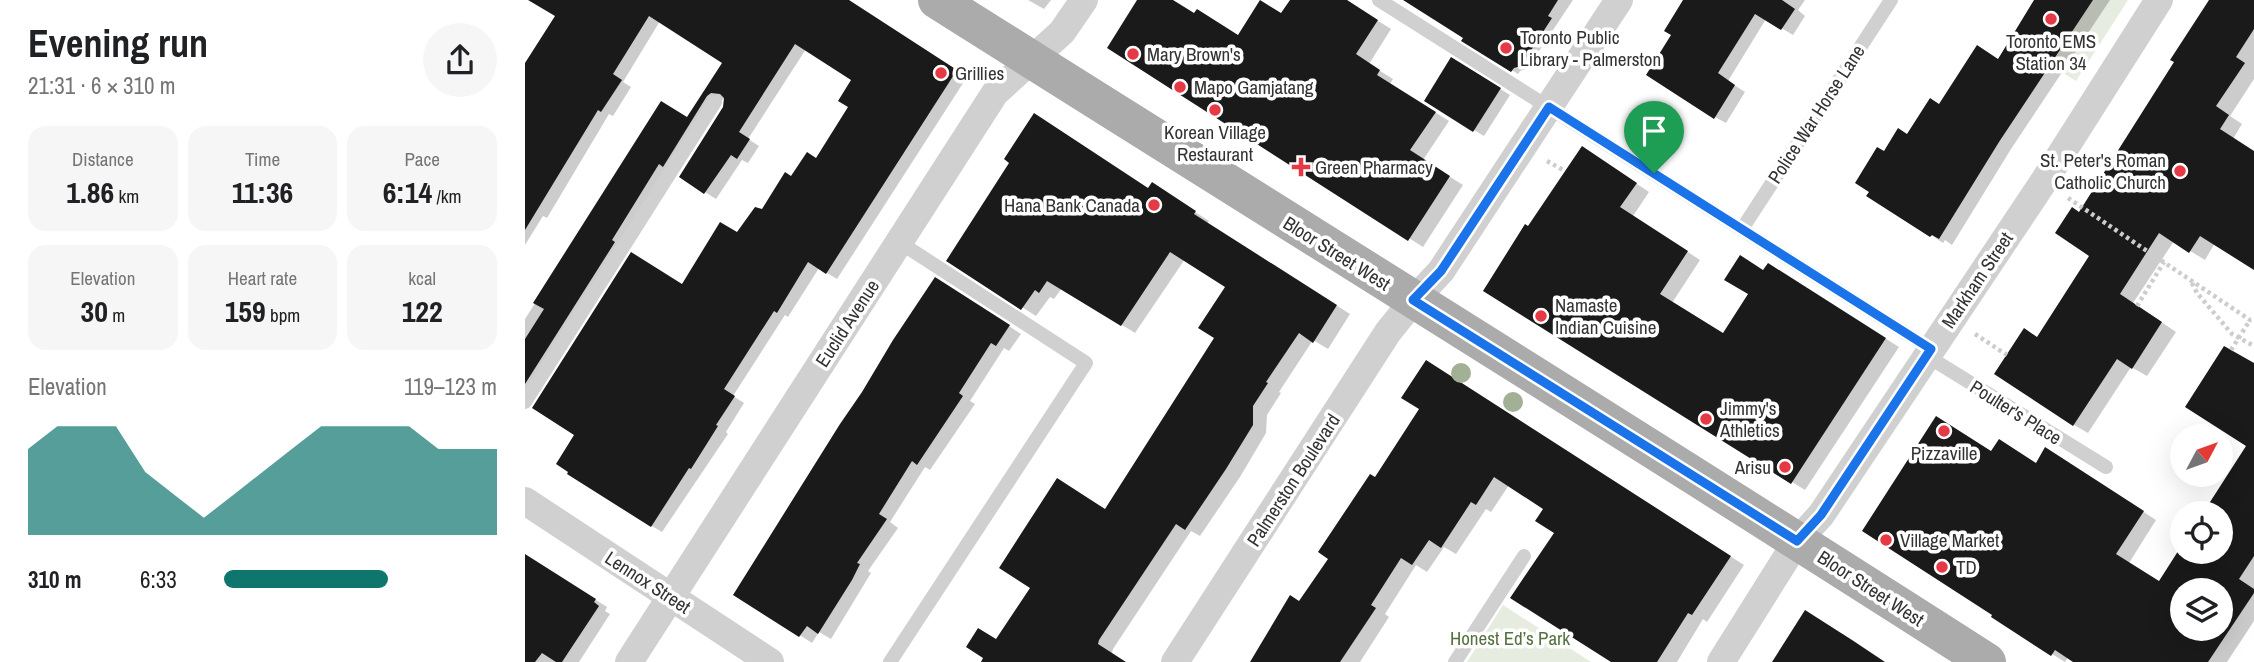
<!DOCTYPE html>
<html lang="en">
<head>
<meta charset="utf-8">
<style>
  :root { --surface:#fff; --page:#f6f6f6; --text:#202124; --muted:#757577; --accent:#0f766e }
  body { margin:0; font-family:"Archivo Narrow",sans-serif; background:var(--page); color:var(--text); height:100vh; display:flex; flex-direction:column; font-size:26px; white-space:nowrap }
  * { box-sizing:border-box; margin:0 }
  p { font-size:23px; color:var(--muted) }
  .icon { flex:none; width:38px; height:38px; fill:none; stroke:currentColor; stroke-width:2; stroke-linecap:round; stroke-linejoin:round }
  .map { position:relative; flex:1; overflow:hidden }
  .sheet { display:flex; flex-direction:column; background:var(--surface); width:525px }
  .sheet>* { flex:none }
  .needle { width:46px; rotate:49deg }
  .tools { position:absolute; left:1645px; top:424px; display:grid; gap:14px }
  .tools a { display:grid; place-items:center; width:63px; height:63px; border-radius:50%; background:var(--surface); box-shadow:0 7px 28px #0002; font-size:35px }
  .pin { position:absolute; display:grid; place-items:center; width:60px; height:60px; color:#fff; margin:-72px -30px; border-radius:50% 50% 50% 0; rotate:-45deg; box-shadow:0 0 7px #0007 }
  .pin .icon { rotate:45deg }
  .round { display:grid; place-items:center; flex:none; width:74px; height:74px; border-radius:37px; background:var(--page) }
  .overview { display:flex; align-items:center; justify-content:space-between; height:119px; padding:0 28px }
  h1 { font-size:38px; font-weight:800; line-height:52px }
  .stats { display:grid; grid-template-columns:repeat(3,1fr); gap:10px; height:119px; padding:7px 28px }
  .stats div { display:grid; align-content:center; border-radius:18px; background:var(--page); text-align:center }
  .stats b { font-size:30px; font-weight:800 }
  .stats small { font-size:19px; font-weight:400 }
  .stats p { font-size:19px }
  .chart { height:196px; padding:14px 28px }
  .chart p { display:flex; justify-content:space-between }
  .chart svg { width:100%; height:126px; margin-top:7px; fill:var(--accent); opacity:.7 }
  ul { padding:0 28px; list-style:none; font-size:23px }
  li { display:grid; grid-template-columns:112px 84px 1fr; align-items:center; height:52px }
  li i { height:18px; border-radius:9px; background:var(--accent) }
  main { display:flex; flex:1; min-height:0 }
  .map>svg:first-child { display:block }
  .green { fill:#e6ecdf }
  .shadow { fill:#0003; fill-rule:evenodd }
  .building { fill:#1a1a1a; fill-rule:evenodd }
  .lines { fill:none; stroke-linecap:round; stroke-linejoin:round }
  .path { stroke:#cdcdcd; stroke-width:4.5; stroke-dasharray:3.5 3.5; stroke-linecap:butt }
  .lane { stroke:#d0d0d0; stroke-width:14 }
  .street { stroke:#d0d0d0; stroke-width:28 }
  .primary { stroke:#ababab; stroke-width:38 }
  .tree { fill:#a2b095 }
  .route-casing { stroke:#fff; stroke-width:14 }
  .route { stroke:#1a73e8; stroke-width:9 }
  .poi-dot { fill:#e63946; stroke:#fff; stroke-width:2.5 }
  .labels { text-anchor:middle; stroke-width:7; stroke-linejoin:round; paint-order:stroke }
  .poi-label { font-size:19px; fill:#333; stroke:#fff; text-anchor:start }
  .street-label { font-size:19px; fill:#333; stroke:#fff }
  .park-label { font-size:19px; fill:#56703f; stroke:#fff }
</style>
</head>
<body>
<main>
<section class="sheet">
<div class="overview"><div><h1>Evening run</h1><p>21:31 · 6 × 310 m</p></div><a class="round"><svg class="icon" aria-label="share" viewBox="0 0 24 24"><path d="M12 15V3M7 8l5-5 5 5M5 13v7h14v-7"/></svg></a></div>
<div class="stats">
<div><p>Distance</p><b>1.86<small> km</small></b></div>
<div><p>Time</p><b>11:36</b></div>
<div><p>Pace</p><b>6:14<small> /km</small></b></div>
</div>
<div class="stats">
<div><p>Elevation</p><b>30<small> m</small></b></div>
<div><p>Heart rate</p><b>159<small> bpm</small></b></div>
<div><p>kcal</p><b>122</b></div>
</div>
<div class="chart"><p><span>Elevation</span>119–123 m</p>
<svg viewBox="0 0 160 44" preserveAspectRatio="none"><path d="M0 44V14L10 6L20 6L30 6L40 22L50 30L60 38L70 30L80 22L90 14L100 6L110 6L120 6L130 6L140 14L150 14L160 14V44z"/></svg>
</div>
<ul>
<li><b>310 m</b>6:33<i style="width:60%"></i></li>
</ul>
</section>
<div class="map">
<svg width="1729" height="662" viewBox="0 0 1729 662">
  <rect width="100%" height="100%" fill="#fff"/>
  <g class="green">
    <path d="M1568,0H1603L1551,81L1513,57L1517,52L1529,60Z"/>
    <path d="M978,605L1066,662H942Z"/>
  </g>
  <g class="shadow">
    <path d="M41,0H321L442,77L312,279L294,268L263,317L260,315L208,396L219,403L201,432L203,434L137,532L127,526L158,286L237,210L267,177L292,160L325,107L328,79L281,49L223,139L234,146L223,163L217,160L191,199L156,177L200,107V98L193,102L0,402V319L137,103L163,119L199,62L135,21L98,82L106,87L88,116L84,114L22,218L18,216L0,245V66Z"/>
    <path d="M503,0H526L519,9Z"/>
    <path d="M614,0H647L670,15L713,37L758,14L767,0H820L866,29L844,64L868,79L865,84L924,121L898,160L938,185L898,247L584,47Z"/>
    <path d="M881,0H1048L1002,69L995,71L993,74L939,40L941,37Z"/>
    <path d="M1160,0H1280L1273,10L1280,16L1268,35L1241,19L1203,81L1220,92L1201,123L1190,117L1148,35Z"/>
    <path d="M1511,0H1585L1486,149L1427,245L1420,240L1418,243L1406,235L1359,153L1383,135L1415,105L1474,60Z"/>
    <path d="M1684,0H1729V79L1705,116L1717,124L1708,139L1729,152V268L1690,243L1680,260L1649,241L1608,303L1651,332L1622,376L1606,367L1563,433L1549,425L1513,338L1567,256L1555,214L1652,62Z"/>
    <path d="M937,65L985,95L959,136L949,130Z"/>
    <path d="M1070,156L1124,192L1108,216L1175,260L1147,303L1198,335L1239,272L1257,273L1374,347L1280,490L960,290L1003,228Z"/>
    <path d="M624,189L641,193L684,221L682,224L825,314L803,349L788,340L754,392L756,393L742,415L741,433L715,477L675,536L666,531L588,649L587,653L591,662H460L472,641L581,511L691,338L703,286L660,259L610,333L537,288L529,299L525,297L511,316L423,260Z"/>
    <path d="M423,286L496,334L484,351L479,348L445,401L450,404L405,470L400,467L365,522L373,528L343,571L346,573L306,639L294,632L287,643L211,594Z"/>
    <path d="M1729,366V621L1702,662H1552L1543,657L1540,662L1527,654L1467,453L1512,464L1534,457L1631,520L1604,563L1635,583L1657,548V551H1696V513L1723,445ZM1657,590H1696V628H1657Z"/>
    <path d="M915,370L1219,565L1182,622L1178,619L1152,662H1088L1020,508L984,485L966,512L961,509L931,554L919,547L902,572L891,565L860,614L864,617L835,662H727L765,598L775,603L806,559L851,479L896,409Z"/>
    <path d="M0,566H17L82,607L80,611L85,614L54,662H0Z"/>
  </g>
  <g class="building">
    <path d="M3,0H324L432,70L301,274L283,262L252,313L249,311L199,389L210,396L191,425L193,426L166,469L164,468L126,527L42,474L43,472L31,464L49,435L7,408L106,252L157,284L195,222L212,232L230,207L237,209L260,172L266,176L282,152L291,158L323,107L313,101L326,80L270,44L214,132L225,139L212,159L206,155L179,194L154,177L198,107L199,98L195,94L186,93L182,96L138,167L134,164L87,240L90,242L0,384V339L19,309L8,303L136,101L162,117L197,63L124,16L88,74L97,80L76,112L73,110L0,230V63L30,16Z"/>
    <path d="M612,0H648L669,13L672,9L713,35L735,0L756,13L765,0H822L853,20L831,54L855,70L852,75L911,112L885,150L925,176L883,241L582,48Z"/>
    <path d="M878,0H1033L1023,16L1027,18L996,66L989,68L986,72L936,41L938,38Z"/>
    <path d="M1158,0H1257L1270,9L1256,30L1230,14L1193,73L1210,85L1189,119L1121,75L1146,35L1139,31Z"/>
    <path d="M1509,0H1568L1474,142L1414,239L1407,235L1405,237L1341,196L1344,192L1330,183L1352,147L1359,151L1373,128L1382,134L1405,98L1414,104L1452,45L1473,59Z"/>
    <path d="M1684,0H1729V29L1711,57L1720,63L1691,106L1704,115L1695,129L1729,151V270L1675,236L1664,253L1634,233L1595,294L1637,322L1607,369L1592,359L1548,426L1469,374L1499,328L1512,337L1564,256L1530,233L1547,207L1554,212L1649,62L1645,60Z"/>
    <path d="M926,57L976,88L948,132L899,101Z"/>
    <path d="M509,113L623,188L627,182L671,211L669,214L812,305L788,343L774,333L741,382L743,383L728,406V425L701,469L660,530L651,524L574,640L573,644L601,662H456L458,658L441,647L453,628L471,639L505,588L474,568L532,478L580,509L689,338L673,328L700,287L645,252L596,326L522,281L514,293L510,290L496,310L421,261L484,163L479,159Z"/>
    <path d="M1057,146L1112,183L1095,207L1163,251L1135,294L1198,333L1223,294L1199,280L1215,255L1238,270L1243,263L1361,338L1266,484L958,291L1000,224L1003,226Z"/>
    <path d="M410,277L485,325L471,346L466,343L434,393L438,396L392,465L387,461L354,514L362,519L332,563L335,564L327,580L293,634L282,626L274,637L208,595L315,424L337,392L368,340Z"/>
    <path d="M1699,346L1729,363V556L1714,579L1729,589V593L1683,662H1548L1530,650L1526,656L1466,617L1467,615L1337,531L1411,416L1466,451L1474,439L1511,463L1520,447L1619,511L1591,554L1634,581L1657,545V551H1696V513H1678L1721,446L1660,407ZM1657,590H1696V628H1657Z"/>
    <path d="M901,360L1206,556L1167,615L1163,613L1132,662H1086L985,598L1029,533L1010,521L1018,509L969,477L951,505L946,502L916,548L904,540L887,565L876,558L846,605L851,608L815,662H725L765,595L774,601L803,559L793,552L845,474L850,477L894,409L876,398Z"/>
    <path d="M0,554L71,599L69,602L74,606L37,662H31L17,653L10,662H0Z"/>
    <path d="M1280,610L1327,640L1360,662H1247Z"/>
  </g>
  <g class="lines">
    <g class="path">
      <path d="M1022,161L1040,171"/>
      <path d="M1543,198L1725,320H1729"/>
      <path d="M1667,283L1672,293L1707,334L1729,346"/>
      <path d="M1612,306L1639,262"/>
      <path d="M1450,334L1482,355"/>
      <path d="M1706,350L1725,320"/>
    </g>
    <g class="lane">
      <path d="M854,0L1406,349"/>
      <path d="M1217,229L1366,0"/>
      <path d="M1402,356L1581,467"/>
      <path d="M0,402L190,102"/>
      <path d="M365,662L561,363L374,242"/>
      <path d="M930,662L999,556"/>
    </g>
    <g class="street">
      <path d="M0,501L245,662"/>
      <path d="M104,662L470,93L537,32L559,0"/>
      <path d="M650,662L863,332L888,301L916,271L1094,0"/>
      <path d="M1196,662L1272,541L1296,515L1519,181L1634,0"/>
    </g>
    <path class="primary" d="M412,0C762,221 1113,438 1462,662"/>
  </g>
  <g class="tree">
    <circle cx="936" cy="373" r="10"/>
    <circle cx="988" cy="402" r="10"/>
  </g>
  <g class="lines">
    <g class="route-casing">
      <path id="route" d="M1024,107L1406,349L1296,515L1272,541L888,300L916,271Z"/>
    </g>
    <use href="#route" class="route"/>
  </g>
  <g class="poi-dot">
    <circle cx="1526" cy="19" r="7"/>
    <circle cx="981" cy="48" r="7"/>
    <circle cx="608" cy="54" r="7"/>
    <circle cx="416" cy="73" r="7"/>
    <circle cx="655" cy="87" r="7"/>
    <circle cx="690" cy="110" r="7"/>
    <path d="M772.5 156.5h7v7h7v7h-7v7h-7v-7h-7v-7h7z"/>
    <circle cx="1655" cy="171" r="7"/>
    <circle cx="629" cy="205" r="7"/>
    <circle cx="1016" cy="316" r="7"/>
    <circle cx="1181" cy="419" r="7"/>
    <circle cx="1419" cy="431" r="7"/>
    <circle cx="1260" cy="467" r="7"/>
    <circle cx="1361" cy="540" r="7"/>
    <circle cx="1417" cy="567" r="7"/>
  </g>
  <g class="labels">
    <g class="poi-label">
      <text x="995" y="44">Toronto Public<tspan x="995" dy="22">Library - Palmerston</tspan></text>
      <text x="1526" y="48" text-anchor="middle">Toronto EMS<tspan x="1526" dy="22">Station 34</tspan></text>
      <text x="622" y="61">Mary Brown's</text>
      <text x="430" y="80">Grillies</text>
      <text x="669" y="94">Mapo Gamjatang</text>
      <text x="690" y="139" text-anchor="middle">Korean Village<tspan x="690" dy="22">Restaurant</tspan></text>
      <text x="1641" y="167" text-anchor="end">St. Peter's Roman<tspan x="1641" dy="22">Catholic Church</tspan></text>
      <text x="790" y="174">Green Pharmacy</text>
      <text x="615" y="212" text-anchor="end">Hana Bank Canada</text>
      <text x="1030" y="312">Namaste<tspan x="1030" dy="22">Indian Cuisine</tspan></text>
      <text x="1195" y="415">Jimmy's<tspan x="1195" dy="22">Athletics</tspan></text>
      <text x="1419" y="460" text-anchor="middle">Pizzaville</text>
      <text x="1246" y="474" text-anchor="end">Arisu</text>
      <text x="1375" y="547">Village Market</text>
      <text x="1431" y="574">TD</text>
    </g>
    <g class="street-label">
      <text transform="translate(1291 114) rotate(-57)" y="7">Police War Horse Lane</text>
      <text transform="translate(812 253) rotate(32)" y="7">Bloor Street West</text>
      <text transform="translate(1452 280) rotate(-56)" y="7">Markham Street</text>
      <text transform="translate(322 323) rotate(-57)" y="7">Euclid Avenue</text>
      <text transform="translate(1491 412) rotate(32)" y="7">Poulter's Place</text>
      <text transform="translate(768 480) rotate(-57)" y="7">Palmerston Boulevard</text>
      <text transform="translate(123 582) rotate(33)" y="7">Lennox Street</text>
      <text transform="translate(1346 588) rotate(33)" y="7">Bloor Street West</text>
    </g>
    <g class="park-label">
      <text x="985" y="645">Honest Ed’s Park</text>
    </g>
  </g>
</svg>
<div class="tools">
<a><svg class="needle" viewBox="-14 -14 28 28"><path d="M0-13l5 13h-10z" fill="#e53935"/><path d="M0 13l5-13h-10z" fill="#757577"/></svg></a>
<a><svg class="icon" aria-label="locate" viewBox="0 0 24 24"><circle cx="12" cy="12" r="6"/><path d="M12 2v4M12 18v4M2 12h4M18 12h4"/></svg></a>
<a><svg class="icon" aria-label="layers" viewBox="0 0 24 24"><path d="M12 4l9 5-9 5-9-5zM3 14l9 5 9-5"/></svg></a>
</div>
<div class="pin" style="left:1129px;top:173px;background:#1e9e55"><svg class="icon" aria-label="arrive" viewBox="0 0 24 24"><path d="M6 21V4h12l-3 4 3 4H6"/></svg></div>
</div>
</main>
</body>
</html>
